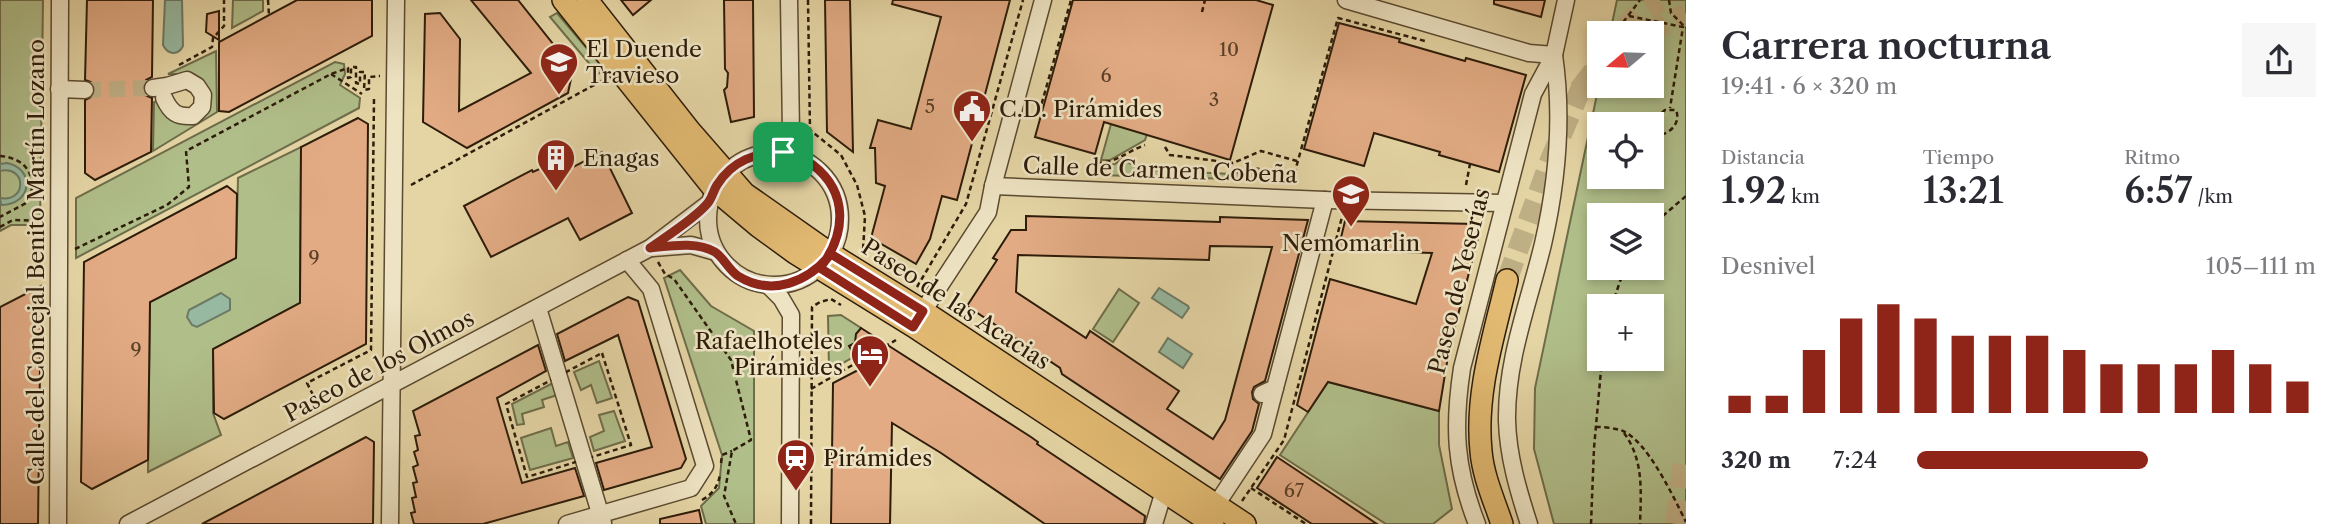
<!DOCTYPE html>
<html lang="es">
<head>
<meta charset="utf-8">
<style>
  :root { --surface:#fff; --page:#f7f7f7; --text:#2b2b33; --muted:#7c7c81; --accent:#8f2418 }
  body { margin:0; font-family:"Libre Caslon Text",serif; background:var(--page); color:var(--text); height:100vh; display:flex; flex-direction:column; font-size:26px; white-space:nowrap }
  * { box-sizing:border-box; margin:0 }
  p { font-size:23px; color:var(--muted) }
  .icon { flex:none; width:38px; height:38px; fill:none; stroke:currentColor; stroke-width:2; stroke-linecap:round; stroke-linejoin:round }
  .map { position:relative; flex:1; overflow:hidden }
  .details { display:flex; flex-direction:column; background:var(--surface); width:665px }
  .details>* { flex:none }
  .needle { width:46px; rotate:251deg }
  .tools { position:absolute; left:1587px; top:21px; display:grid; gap:14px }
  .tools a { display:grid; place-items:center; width:77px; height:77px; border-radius:0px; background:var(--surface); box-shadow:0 4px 10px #0003; font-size:35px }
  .pin { position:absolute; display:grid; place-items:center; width:60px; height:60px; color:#fff; margin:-30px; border-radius:14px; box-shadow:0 4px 10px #0006 }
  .round { display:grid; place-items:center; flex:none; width:74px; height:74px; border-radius:0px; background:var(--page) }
  .head { display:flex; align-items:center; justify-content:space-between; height:119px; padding:0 35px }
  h1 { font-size:38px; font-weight:600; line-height:52px }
  .stats { display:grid; grid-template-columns:repeat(3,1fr); gap:10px; height:119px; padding:7px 35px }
  .stats div { display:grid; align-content:center }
  .stats b { font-size:35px; font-weight:600 }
  .stats small { font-size:19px; font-weight:400 }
  .stats p { font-size:19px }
  .chart { height:196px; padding:14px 35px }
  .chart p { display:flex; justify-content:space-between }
  .chart svg { width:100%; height:126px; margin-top:7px; stroke:var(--accent); stroke-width:6 }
  ul { padding:0 35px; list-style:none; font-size:23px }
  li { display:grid; grid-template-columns:112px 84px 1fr; align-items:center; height:52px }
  li i { height:18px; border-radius:9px; background:var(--accent) }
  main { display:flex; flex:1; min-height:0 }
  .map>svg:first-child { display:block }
  .green { fill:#b0be8a; stroke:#6e6d4a; stroke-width:2; fill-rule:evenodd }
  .water { fill:#97b9a1; stroke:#6d7a64; stroke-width:2 }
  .building { fill:#e2ab84; stroke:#2d1c09; stroke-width:2; fill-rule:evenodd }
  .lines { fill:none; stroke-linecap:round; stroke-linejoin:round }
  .minor-tunnel { stroke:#c0b086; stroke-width:16; stroke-dasharray:16 8; stroke-linecap:butt }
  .major-tunnel { stroke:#c0b086; stroke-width:21; stroke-dasharray:21 10; stroke-linecap:butt }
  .highway-tunnel { stroke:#c0b086; stroke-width:24; stroke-dasharray:24 12; stroke-linecap:butt }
  .minor-casing { stroke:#5b4a30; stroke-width:19 }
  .major-casing { stroke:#2d1c09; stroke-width:24 }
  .path { stroke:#2d1c09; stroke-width:2.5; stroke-dasharray:5 3.5; stroke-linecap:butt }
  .minor { stroke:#eee4c4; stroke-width:16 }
  .major { stroke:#e2ba72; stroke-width:21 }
  .route-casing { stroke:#fff; stroke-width:14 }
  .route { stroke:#8f2418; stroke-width:9 }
  .labels { text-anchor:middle; stroke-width:5; stroke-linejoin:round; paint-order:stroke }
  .number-label { font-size:19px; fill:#5a4028 }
  .poi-label { font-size:23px; fill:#2d1c09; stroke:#eee4c4; text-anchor:start }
  .street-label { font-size:23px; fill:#2d1c09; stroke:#eee4c4 }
</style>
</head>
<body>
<main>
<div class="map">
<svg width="1686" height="524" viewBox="0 0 1686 524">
  <rect width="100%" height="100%" fill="#e5d5a5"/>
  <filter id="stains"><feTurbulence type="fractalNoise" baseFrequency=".00286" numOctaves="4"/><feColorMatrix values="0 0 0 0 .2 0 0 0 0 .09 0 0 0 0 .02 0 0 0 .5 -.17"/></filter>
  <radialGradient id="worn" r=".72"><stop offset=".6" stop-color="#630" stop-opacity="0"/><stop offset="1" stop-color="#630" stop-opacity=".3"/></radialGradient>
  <g class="green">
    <path d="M0,0H43L40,225H11L0,231Z"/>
    <path d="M233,0H263V11L232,28Z"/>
    <path d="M1617,0H1686V524H1554L1534,449L1535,388L1599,85L1652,86V33H1610ZM1600,124H1652V177H1600ZM1600,215H1652V268H1600ZM1652,306V359H1600V306Z"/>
    <path d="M557,13L605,70L598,74L550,17Z"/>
    <path d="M216,51L217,112L153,151L154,102L159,101L162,109L203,112L184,74H168Z"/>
    <path d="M335,62L344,64L345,74L340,85L360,98L359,108L76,258V198Z"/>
    <path d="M1111,124L1147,134L1145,140L1110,160H1101Z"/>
    <path d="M301,147L300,303L213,349V413L221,435L148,472L150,302L236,258L238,178Z"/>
    <path d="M1122,159L1140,169L1147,170L1232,174L1258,168L1263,172L1264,180L1099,175L1101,165L1115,164Z"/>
    <path d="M680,270L711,306L754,331V524H706L701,506L719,488L722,455L664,278Z"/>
    <path d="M1119,289L1139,303L1113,342L1093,329Z"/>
    <path d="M841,315L861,328L855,356L829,371L828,316Z"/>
    <path d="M599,361L612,398L597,403L591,385L581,390L574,372Z"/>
    <path d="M1328,382L1439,411V445L1452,509L1433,524H1386L1280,455Z"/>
    <path d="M553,383L557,395L542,400L544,407L522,414L524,424L517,425L512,404Z"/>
    <path d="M614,411L625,441L594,451L590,437L604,431L599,415Z"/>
    <path d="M551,428L556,446L568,442L573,458L530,470L521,438Z"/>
  </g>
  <g class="water">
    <path d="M165,0H182L183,46C178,56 168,55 163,45Z"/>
    <path d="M7,163C36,169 32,205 1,205L0,198C27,203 27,165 0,171V164Z"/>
    <path d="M1159,288L1188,306L1189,308L1182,318L1152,298Z"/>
    <path d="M221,293L230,299V310L197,327L192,325L187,317L189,310Z"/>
    <path d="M1168,338L1192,354L1183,368L1159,352Z"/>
  </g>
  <g class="building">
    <path d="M87,0H153L152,77L146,80L143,89L145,95L152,98L151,152L95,180L85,173V100L93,96L95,90L91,82L85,80Z"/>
    <path d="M297,0H372V36L229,112L219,111V42Z"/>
    <path d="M471,0H518L573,69L568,93L467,148L423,122L425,14L440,13L460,39L459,111L531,73Z"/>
    <path d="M621,0H651L633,15Z"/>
    <path d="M724,0H753L754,117L731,122L724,90L727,87L728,73L725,69Z"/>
    <path d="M825,0H850L853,152L827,132Z"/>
    <path d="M893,0H1010L957,200L942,196L930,239L916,264L871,238L885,186L876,183L875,148H870L878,120L911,129L941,17L892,4Z"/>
    <path d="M1073,0H1256L1273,5L1230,160L1104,122L1095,154L1035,137Z"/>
    <path d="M1494,0H1545L1541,17L1494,4Z"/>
    <path d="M219,11V40L206,32L207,14Z"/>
    <path d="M1339,23L1400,39L1399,42L1465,61L1466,58L1526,75L1499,172L1439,155L1440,152L1374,133L1364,166L1304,149Z"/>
    <path d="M358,118L368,124L366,344L224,419L214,413L213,349L300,303L301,147Z"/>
    <path d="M602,152L632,213L580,240L568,218L491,257L464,206L532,170L533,172L546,166L552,178Z"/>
    <path d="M227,186L237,194L236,258L150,302L148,460L92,489L81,482L84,262Z"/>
    <path d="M1026,216L1220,222V217L1308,220L1265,381L1254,387L1252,392L1253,399L1259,404L1252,431L1220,479L1062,374L1060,368L967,306L997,260L993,258L1011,230H1026ZM1210,246L1272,247L1225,420L1213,439L1167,409L1179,391L1090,331L1086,338L1016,292L1018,255L1209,260Z"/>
    <path d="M1345,221L1475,224L1479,234L1449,350L1439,411L1328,382L1308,412L1297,405L1330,279L1416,304L1432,253L1338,250Z"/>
    <path d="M41,286L38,524H0V307Z"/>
    <path d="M628,297L638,301L686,459L681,468L604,490L596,463L652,447L618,335L565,361L557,334Z"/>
    <path d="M861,328L1031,437L1038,442L1037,444L1145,516L1144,524H1045L941,453L892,423L890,524H831L833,383L862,368L849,346L855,343L856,334Z"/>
    <path d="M538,345L546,371L497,398L522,483L575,468L584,496L483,524H414L411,513L415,512L412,498L416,497L413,483L417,482L413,467L418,465L414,452L418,450L415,436L420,435L413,411Z"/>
    <path d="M366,437L374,442L373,524H202Z"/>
    <path d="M1277,457L1331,493L1377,524H1312L1257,488Z"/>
    <path d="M699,510L702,524H660V519Z"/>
  </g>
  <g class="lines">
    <path class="minor-tunnel" d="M85,90L153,88"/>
    <g class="major-tunnel">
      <path d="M1647,33L1686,14"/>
      <path d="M1507,280L1550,161L1580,91L1600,74"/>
    </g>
    <g class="highway-tunnel">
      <path d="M1623,33L1639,12L1660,0"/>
      <path d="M1580,91L1600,65"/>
      <path d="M1677,524L1686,453"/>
    </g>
    <g class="minor-casing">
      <g id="minor">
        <path d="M1346,0L1529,53L1554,55"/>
        <path d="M153,88L167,86L187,80L197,86L203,95L202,107L193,116C177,117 171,113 164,98"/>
        <path d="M59,89L85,90"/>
        <path d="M783,152L791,133L789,0"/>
        <circle cx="774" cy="219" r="66"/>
        <path d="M993,186L1325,200L1504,203"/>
        <path d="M653,248L691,245L716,252"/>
        <path d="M769,286L781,298L791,315L790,524"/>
        <path d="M538,308L603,523"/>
        <path d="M918,319L988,212L993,186L1043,0"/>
        <path d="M1262,394L1275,388L1325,200"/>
        <path d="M1216,505L1263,434L1275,388"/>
        <path d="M58,524L60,0"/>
        <path d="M128,524L650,248L709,203"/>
        <path d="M390,524L396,0"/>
        <path d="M567,524L691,488L705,466L651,289L627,260"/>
        <path d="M1154,524L1164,491"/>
        <path d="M1477,524C1455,468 1453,427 1462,368L1533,94L1554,55L1566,0"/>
        <path d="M1529,524C1518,490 1508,456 1507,421C1506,360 1529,302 1543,244C1557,183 1563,117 1554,55"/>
      </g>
    </g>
    <g class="major-casing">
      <g id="major">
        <path d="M563,0L714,189L758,226L795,253L913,326L1213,524"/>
        <path d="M587,0L690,131L744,193L831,254L923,311L1245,524"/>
        <path d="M1502,524C1494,500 1483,476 1481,451C1475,393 1494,336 1507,280"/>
      </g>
    </g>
    <g class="path">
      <path d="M268,0L269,15"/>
      <path d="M808,0L810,130L841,155L857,185L865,216L863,251"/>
      <path d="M1669,0L1671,13L1686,28"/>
      <path d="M1202,12L1205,0"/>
      <path d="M1629,16L1683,27L1670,108"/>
      <path d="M1346,20L1425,41"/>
      <path d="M1618,29L1640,0"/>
      <path d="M179,65L212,47L213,38L224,26V0"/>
      <path d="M331,74L362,94"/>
      <path d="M1035,105L1041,106L1071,0"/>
      <path d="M1652,126L1655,119L1665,110H1676C1681,122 1671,134 1658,135L1653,133L1652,130"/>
      <path d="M1165,147L1170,155L1233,163L1261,151L1297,161"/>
      <path d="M0,156C27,158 39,178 28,202L0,217"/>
      <path d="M1097,163C1118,162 1126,152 1145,145"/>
      <path d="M1292,182L1338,18L1346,20"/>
      <path d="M411,185L605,79"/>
      <path d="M1466,185L1470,164"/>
      <path d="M0,227L13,220L44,221"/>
      <path d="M1652,229L1658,220L1686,196"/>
      <path d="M75,249L167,205L189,187L186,151L331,74L348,68V78L351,77V67H356V83L360,84V72H365L364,90L369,89V77L380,76"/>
      <path d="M658,262L665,274L674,279L731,360L751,440L732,451L724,496L736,524"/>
      <path d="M917,287L966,204L1023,0"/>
      <path d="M1612,306L1620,281L1628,268"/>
      <path d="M602,353L631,445L527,477L506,404Z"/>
      <path d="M811,389L896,340"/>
      <path d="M313,395L307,383L371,350L374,98"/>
      <path d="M1596,427C1604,427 1615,428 1623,431C1648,442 1674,498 1686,522"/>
      <path d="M1624,433C1644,460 1641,492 1640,524"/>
      <path d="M721,463L722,455L732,451"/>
      <path d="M1251,488L1306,524"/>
      <path d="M702,500C713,494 719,485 720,473"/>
      <path d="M1242,501L1284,440L1342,217"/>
      <path d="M811,524L812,307L820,302L831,299L841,305"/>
      <path d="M1591,524L1594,448L1602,359"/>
    </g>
    <use href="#minor" class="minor"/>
    <use href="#major" class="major"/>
  </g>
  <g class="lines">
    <g class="route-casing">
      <path id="route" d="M783,152C755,153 733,160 717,185C713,191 712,199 707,204C694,219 667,236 650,248C670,246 697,241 715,252C723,257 729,270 738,276C772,297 808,282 831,254L923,311L913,327L820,268C846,235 849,193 813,165C805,159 792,156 783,152"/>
    </g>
    <use href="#route" class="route"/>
  </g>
  <defs>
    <g id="school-pin" transform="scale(2.0125)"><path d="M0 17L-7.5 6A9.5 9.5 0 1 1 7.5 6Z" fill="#8f2418" stroke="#eee4c4"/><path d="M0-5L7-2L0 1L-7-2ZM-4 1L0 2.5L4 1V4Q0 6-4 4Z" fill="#fff"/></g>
    <g id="civic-pin" transform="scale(2.0125)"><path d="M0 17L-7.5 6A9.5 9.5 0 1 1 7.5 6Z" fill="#8f2418" stroke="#eee4c4"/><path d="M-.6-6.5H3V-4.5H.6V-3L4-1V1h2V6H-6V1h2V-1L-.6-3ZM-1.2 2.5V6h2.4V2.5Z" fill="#fff"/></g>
    <g id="building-pin" transform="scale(2.0125)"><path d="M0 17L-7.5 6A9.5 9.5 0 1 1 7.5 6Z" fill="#8f2418" stroke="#eee4c4"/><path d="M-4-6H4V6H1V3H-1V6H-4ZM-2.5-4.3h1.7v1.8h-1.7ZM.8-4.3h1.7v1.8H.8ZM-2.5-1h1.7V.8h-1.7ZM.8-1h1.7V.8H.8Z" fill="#fff"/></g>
    <g id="hotel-pin" transform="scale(2.0125)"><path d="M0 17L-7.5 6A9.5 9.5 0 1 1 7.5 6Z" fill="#8f2418" stroke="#eee4c4"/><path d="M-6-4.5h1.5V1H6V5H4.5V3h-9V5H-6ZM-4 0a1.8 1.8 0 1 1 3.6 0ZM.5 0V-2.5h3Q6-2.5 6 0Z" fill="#fff"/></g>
    <g id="station-pin" transform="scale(2.0125)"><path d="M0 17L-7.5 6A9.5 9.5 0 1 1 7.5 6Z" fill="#8f2418" stroke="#eee4c4"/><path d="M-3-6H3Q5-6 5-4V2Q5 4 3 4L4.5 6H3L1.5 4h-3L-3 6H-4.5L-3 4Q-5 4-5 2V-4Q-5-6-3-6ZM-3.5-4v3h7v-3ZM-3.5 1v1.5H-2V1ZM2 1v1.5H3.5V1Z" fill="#fff"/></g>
  </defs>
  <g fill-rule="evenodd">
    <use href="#school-pin" x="559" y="62"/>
    <use href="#civic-pin" x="972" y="109"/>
    <use href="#building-pin" x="556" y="158"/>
    <use href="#school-pin" x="1351" y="194"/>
    <use href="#hotel-pin" x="870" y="354"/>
    <use href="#station-pin" x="796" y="458"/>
  </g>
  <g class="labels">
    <g class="number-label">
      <text x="1229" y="56">10</text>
      <text x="1106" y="82">6</text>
      <text x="1214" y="106">3</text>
      <text x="930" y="113">5</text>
      <text x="314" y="264">9</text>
      <text x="136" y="356">9</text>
      <text x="1294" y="497">67</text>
    </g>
    <g class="poi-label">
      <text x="586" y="57">El Duende<tspan x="586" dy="26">Travieso</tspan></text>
      <text x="999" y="117">C.D. Pirámides</text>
      <text x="583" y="166">Enagas</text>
      <text x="1351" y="251" text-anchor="middle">Nemomarlin</text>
      <text x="843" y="349" text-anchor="end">Rafaelhoteles<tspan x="843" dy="26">Pirámides</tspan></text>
      <text x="823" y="466">Pirámides</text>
    </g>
    <g class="street-label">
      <text transform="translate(1160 170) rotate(2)" y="8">Calle de Carmen Cobeña</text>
      <text transform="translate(36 262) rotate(-90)" y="8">Calle del Concejal Benito Martín Lozano</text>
      <text transform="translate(1459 281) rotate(-76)" y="8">Paseo de Yeserías</text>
      <text transform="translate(956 304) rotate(33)" y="8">Paseo de las Acacias</text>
      <text transform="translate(379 366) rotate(-28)" y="8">Paseo de los Olmos</text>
    </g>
  </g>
  <rect width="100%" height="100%" filter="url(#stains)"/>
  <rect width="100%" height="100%" fill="url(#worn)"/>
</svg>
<div class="tools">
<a><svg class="needle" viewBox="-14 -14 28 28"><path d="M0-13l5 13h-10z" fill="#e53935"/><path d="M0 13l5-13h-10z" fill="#7c7c81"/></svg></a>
<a><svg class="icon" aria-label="locate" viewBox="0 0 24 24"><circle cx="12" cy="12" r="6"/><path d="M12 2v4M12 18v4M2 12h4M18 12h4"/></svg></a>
<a><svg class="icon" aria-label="layers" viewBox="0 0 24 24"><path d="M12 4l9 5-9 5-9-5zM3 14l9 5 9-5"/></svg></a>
<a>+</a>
</div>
<div class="pin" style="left:783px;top:152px;background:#1e9e55"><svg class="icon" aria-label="arrive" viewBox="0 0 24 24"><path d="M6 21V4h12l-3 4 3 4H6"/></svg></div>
</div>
<section class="details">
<div class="head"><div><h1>Carrera nocturna</h1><p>19:41 · 6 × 320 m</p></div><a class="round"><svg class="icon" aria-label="share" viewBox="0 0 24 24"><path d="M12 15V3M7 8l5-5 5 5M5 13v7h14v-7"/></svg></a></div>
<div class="stats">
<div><p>Distancia</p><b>1.92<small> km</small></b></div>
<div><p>Tiempo</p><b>13:21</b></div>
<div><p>Ritmo</p><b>6:57<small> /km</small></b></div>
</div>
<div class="chart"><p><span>Desnivel</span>105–111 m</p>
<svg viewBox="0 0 160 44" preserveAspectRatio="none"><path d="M5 44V38M15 44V38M25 44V22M35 44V11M45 44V6M55 44V11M65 44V17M75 44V17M85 44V17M95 44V22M105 44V27M115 44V27M125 44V27M135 44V22M145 44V27M155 44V33"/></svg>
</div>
<ul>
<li><b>320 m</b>7:24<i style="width:58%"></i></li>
</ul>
</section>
</main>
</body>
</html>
